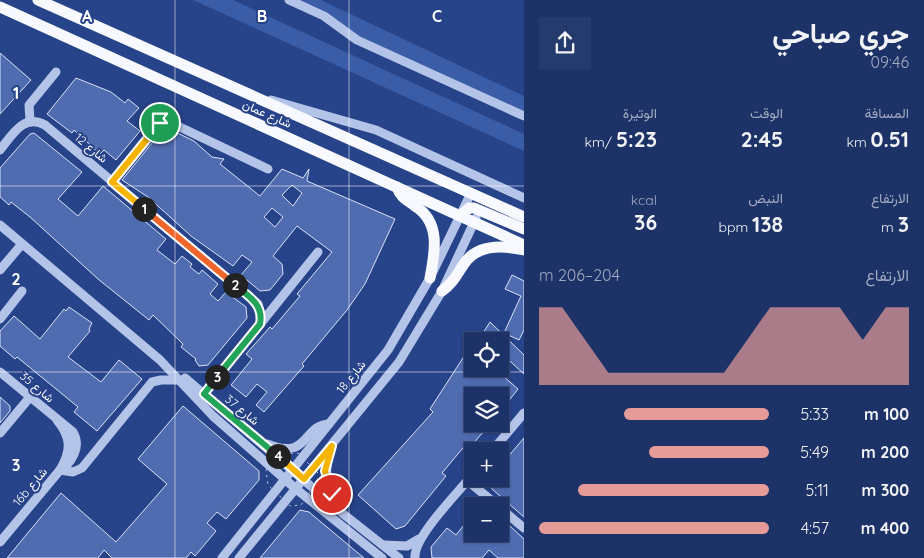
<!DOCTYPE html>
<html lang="ar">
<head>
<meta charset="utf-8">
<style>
  :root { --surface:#1d3267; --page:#253a6d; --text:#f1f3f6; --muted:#a0aac0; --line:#3b4d7b; --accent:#e69b98 }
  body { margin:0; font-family:Quicksand,Vazirmatn,sans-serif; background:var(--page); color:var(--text); direction:rtl; height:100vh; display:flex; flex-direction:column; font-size:19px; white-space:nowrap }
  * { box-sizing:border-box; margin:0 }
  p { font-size:16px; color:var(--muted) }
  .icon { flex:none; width:28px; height:28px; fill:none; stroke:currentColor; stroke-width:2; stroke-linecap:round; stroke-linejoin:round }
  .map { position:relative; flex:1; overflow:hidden; direction:ltr }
  .side { display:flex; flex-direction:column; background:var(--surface); width:400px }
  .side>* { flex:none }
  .controls { position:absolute; left:464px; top:332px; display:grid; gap:10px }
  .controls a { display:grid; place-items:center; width:45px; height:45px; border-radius:0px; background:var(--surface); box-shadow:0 1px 4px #0004,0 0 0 1px var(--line); font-size:25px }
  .pin { position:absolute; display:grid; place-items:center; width:42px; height:42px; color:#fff; margin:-21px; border:2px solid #fff; border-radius:50%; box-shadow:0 1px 5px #0007 }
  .km { position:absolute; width:25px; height:25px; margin:-12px; border-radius:50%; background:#222; color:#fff; font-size:14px; line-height:25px; text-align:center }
  .round { display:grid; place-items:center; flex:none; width:52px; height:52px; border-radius:0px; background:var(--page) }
  .overview { display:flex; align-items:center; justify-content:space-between; height:85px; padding:0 15px }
  h1 { font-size:28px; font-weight:700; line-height:38px }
  .stats { display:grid; grid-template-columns:repeat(3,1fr); gap:8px; height:85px; padding:5px 15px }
  .stats div { display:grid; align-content:center }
  .stats b { font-size:21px; font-weight:700 }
  .stats small { font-size:14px; font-weight:400 }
  .stats p { font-size:14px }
  .chart { height:140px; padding:10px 15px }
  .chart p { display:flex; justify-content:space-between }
  .chart svg { width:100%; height:90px; margin-top:5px; fill:var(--accent); opacity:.7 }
  ul { padding:0 15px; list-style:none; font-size:16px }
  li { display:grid; grid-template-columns:80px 60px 1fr; align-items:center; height:38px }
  li i { height:12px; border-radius:6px; background:var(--accent) }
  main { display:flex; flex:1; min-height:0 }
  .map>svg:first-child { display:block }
  .green { fill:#3b5ca6 }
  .building { fill:#4f6cb1; stroke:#d8e1f7; fill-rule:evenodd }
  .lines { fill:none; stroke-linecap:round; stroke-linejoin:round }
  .path { stroke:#b4c4e9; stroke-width:1; stroke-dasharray:2.5 4; stroke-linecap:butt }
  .minor { stroke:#b4c4e9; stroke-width:9 }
  .major { stroke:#f7f9fe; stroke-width:11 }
  .split-1-casing { stroke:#fff; stroke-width:10 }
  .split-2-casing { stroke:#fff; stroke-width:10 }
  .split-3-casing { stroke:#fff; stroke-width:10 }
  .split-4-casing { stroke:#fff; stroke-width:10 }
  .split-5-casing { stroke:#fff; stroke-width:10 }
  .split-1 { stroke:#f5b400; stroke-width:6 }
  .split-2 { stroke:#f0652b; stroke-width:6 }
  .split-3 { stroke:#22a559; stroke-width:6 }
  .split-4 { stroke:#22a559; stroke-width:6 }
  .split-5 { stroke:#f5b400; stroke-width:6 }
  .grid { fill:none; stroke:#fff; stroke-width:1; stroke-opacity:0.55 }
  .labels { text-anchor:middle; stroke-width:4; stroke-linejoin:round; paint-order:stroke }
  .street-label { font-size:12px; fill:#fff; stroke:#274389 }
  .grid-label { font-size:16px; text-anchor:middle; font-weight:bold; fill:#fff; stroke:#274389; stroke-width:4; stroke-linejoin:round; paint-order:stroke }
</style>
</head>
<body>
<main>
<section class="side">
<div class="overview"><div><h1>جري صباحي</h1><p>09:46</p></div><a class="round"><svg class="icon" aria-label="share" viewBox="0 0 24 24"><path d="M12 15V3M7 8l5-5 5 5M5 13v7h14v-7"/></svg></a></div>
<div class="stats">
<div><p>المسافة</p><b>0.51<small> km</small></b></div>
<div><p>الوقت</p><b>2:45</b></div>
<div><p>الوتيرة</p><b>5:23<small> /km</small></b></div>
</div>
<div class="stats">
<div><p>الارتفاع</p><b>3<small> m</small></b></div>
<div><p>النبض</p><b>138<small> bpm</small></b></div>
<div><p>kcal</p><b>36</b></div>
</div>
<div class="chart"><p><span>الارتفاع</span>204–206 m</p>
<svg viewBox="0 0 160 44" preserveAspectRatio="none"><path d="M0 44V6L10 6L20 22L30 38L40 38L50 38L60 38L70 38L80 38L90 22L100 6L110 6L120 6L130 6L140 22L150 6L160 6V44z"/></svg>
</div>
<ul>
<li><b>100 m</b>5:33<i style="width:63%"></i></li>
<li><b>200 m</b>5:49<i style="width:52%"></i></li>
<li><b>300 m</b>5:11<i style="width:83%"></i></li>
<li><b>400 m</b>4:57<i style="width:100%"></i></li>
</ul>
</section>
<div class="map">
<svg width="524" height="558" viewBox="0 0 524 558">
  <rect width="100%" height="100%" fill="#274389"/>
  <g class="green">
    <path d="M193,0H233L524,134V151Z"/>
    <path d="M297,0H321L524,96V114L347,31L339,21Z"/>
  </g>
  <g class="building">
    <path d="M0,53L31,80L0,114Z"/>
    <path d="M76,78L111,92L125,103L128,99L139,108L127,121L140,131L116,160L104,150L100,154L74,130L72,133L47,114Z"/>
    <path d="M165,127L194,141L212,157L224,159L220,164L260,196L282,169L303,178L309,169L307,181L395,219L365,284L347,310L302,364L304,366L264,412L256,405L267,392L257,384L246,397L231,385L252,359L246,354L270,327L272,329L300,296L297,294L332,252L297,226L273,256L282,264L283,274L270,290L260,291L241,275L252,262L242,255L233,266L191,236L148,197L122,180ZM292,185L302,193L293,206L282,195ZM272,208L283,217L275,227L264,217Z"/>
    <path d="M34,133L82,172L58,199L78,216L103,186L166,239L157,250L175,264L182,256L192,264L190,267L199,274L202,270L218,284L210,294L218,301L226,292L246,307L247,318L208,365L199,366L195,360L196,359L181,347L183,344L153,315L149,320L98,279L30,217L11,202L9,205L0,197V168L30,134Z"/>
    <path d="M512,275L524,281V330L519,340L504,333L521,296L505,289Z"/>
    <path d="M69,307L92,323L89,329L90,331L68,357L101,382L119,360L142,379L97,431L74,412L78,407L17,357L15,359L0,346V331L14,316L40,339L64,309L66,311Z"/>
    <path d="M490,322L524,355V374L500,352V341H488L481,336Z"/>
    <path d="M472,344V369H495L518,389L500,412V396H472V424H490L472,445L468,442L442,473L446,476L405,526L396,529L358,495L433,412L430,409Z"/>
    <path d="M0,397L10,406V411L0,423Z"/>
    <path d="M183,406L259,471V480L226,519L217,512L207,523L216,531L195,556L191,552L186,558H112L104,550L98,558H7L61,493L116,542L167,484L138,459Z"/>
    <path d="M524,438V517L492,489L489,479H500V466Z"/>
    <path d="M300,510L309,512L364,558H260Z"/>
    <path d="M472,515V534H500V518L510,526L524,539V558H498L489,550L482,558H432L431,547L447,528L456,535Z"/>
  </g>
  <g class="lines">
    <path class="path" d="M298,453L321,476L301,505L290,506L268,485L266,470L280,454Z"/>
    <g class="minor">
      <path d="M289,0L324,16L357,40L524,116"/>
      <path d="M271,100L376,130L524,198"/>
      <path d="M30,121L29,105L56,72"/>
      <path d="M0,150C12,135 24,113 45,125L258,304L261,315L260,324"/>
      <path d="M112,182L160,123L165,120L268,169"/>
      <path d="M0,225L160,360L213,416L296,489L382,558"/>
      <path d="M0,270L22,244"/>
      <path d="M0,319L22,291"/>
      <path d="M0,372L73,432C80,444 75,456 66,466"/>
      <path d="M185,378L342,513L399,558"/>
      <path d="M204,394L318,252"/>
      <path d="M0,433L30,397"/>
      <path d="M267,444C310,461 302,425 329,424"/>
      <path d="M330,450C323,477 327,485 340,508"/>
      <path d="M492,451L524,413"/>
      <path d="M60,470L73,472L82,468L152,382L161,380H179"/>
      <path d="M468,481L498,506"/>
      <path d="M500,508L524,528"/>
      <path d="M0,542L60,470C71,451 72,438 57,420"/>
      <path d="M384,545L407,546L419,539"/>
      <path d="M222,558L388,350L430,278L471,193"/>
      <path d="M239,558L399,362L442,291L476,218"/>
      <path d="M415,558C413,537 459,492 472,475"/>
    </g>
    <g class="major">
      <path d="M38,0L524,217"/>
      <path d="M0,7L524,245"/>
      <path d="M397,187C400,197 407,200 415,206C441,222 435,252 430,278"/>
      <path d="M460,216L469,208H474L524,229"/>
      <path d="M442,291C455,282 458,271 467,260C481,244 506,246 524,250"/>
    </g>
  </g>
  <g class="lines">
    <g class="split-1-casing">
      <path id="split-1" d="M144,209L112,182L160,123"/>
    </g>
    <g class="split-2-casing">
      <path id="split-2" d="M144,209L235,285"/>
    </g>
    <g class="split-3-casing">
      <path id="split-3" d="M217,377L260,324C264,304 248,296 235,285"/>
    </g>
    <g class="split-4-casing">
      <path id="split-4" d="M217,377L204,394L278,456"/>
    </g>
    <g class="split-5-casing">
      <path id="split-5" d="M278,456L304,479L332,446L325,471L332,494"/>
    </g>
    <use href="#split-1" class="split-1"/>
    <use href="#split-2" class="split-2"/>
    <use href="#split-3" class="split-3"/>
    <use href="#split-4" class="split-4"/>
    <use href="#split-5" class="split-5"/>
  </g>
  <path class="grid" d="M175,0V558M349,0V558M0,186H524M0,372H524"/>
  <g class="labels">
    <g class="street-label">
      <text transform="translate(267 114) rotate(24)" y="4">شارع عمان</text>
      <text transform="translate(91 148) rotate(40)" y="4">شارع 12</text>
      <text transform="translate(351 377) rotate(-51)" y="4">شارع 18</text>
      <text transform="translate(37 387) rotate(40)" y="4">شارع 35</text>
      <text transform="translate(242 410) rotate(39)" y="4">شارع 37</text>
      <text transform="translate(30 487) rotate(-50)" y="4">16b شارع</text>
    </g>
  </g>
  <g class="grid-label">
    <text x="87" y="22">A</text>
    <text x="262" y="22">B</text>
    <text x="437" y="22">C</text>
    <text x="16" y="99">1</text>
    <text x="16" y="285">2</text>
    <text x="16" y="471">3</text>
  </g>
</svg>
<div class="controls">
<a><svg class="icon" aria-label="locate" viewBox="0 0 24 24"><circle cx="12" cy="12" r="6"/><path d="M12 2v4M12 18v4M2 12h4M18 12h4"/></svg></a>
<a><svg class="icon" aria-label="layers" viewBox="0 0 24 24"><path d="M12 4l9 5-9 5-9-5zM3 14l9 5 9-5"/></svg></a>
<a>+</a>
<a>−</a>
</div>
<div class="pin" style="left:160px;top:123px;background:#1e9e55"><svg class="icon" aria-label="arrive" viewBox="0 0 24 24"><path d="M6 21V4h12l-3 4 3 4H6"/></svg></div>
<div class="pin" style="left:332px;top:494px;background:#d93025"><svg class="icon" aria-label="check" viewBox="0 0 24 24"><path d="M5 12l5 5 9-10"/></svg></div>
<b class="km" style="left:144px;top:209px">1</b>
<b class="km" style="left:235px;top:285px">2</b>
<b class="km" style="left:217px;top:377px">3</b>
<b class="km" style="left:278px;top:456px">4</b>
</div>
</main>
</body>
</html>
